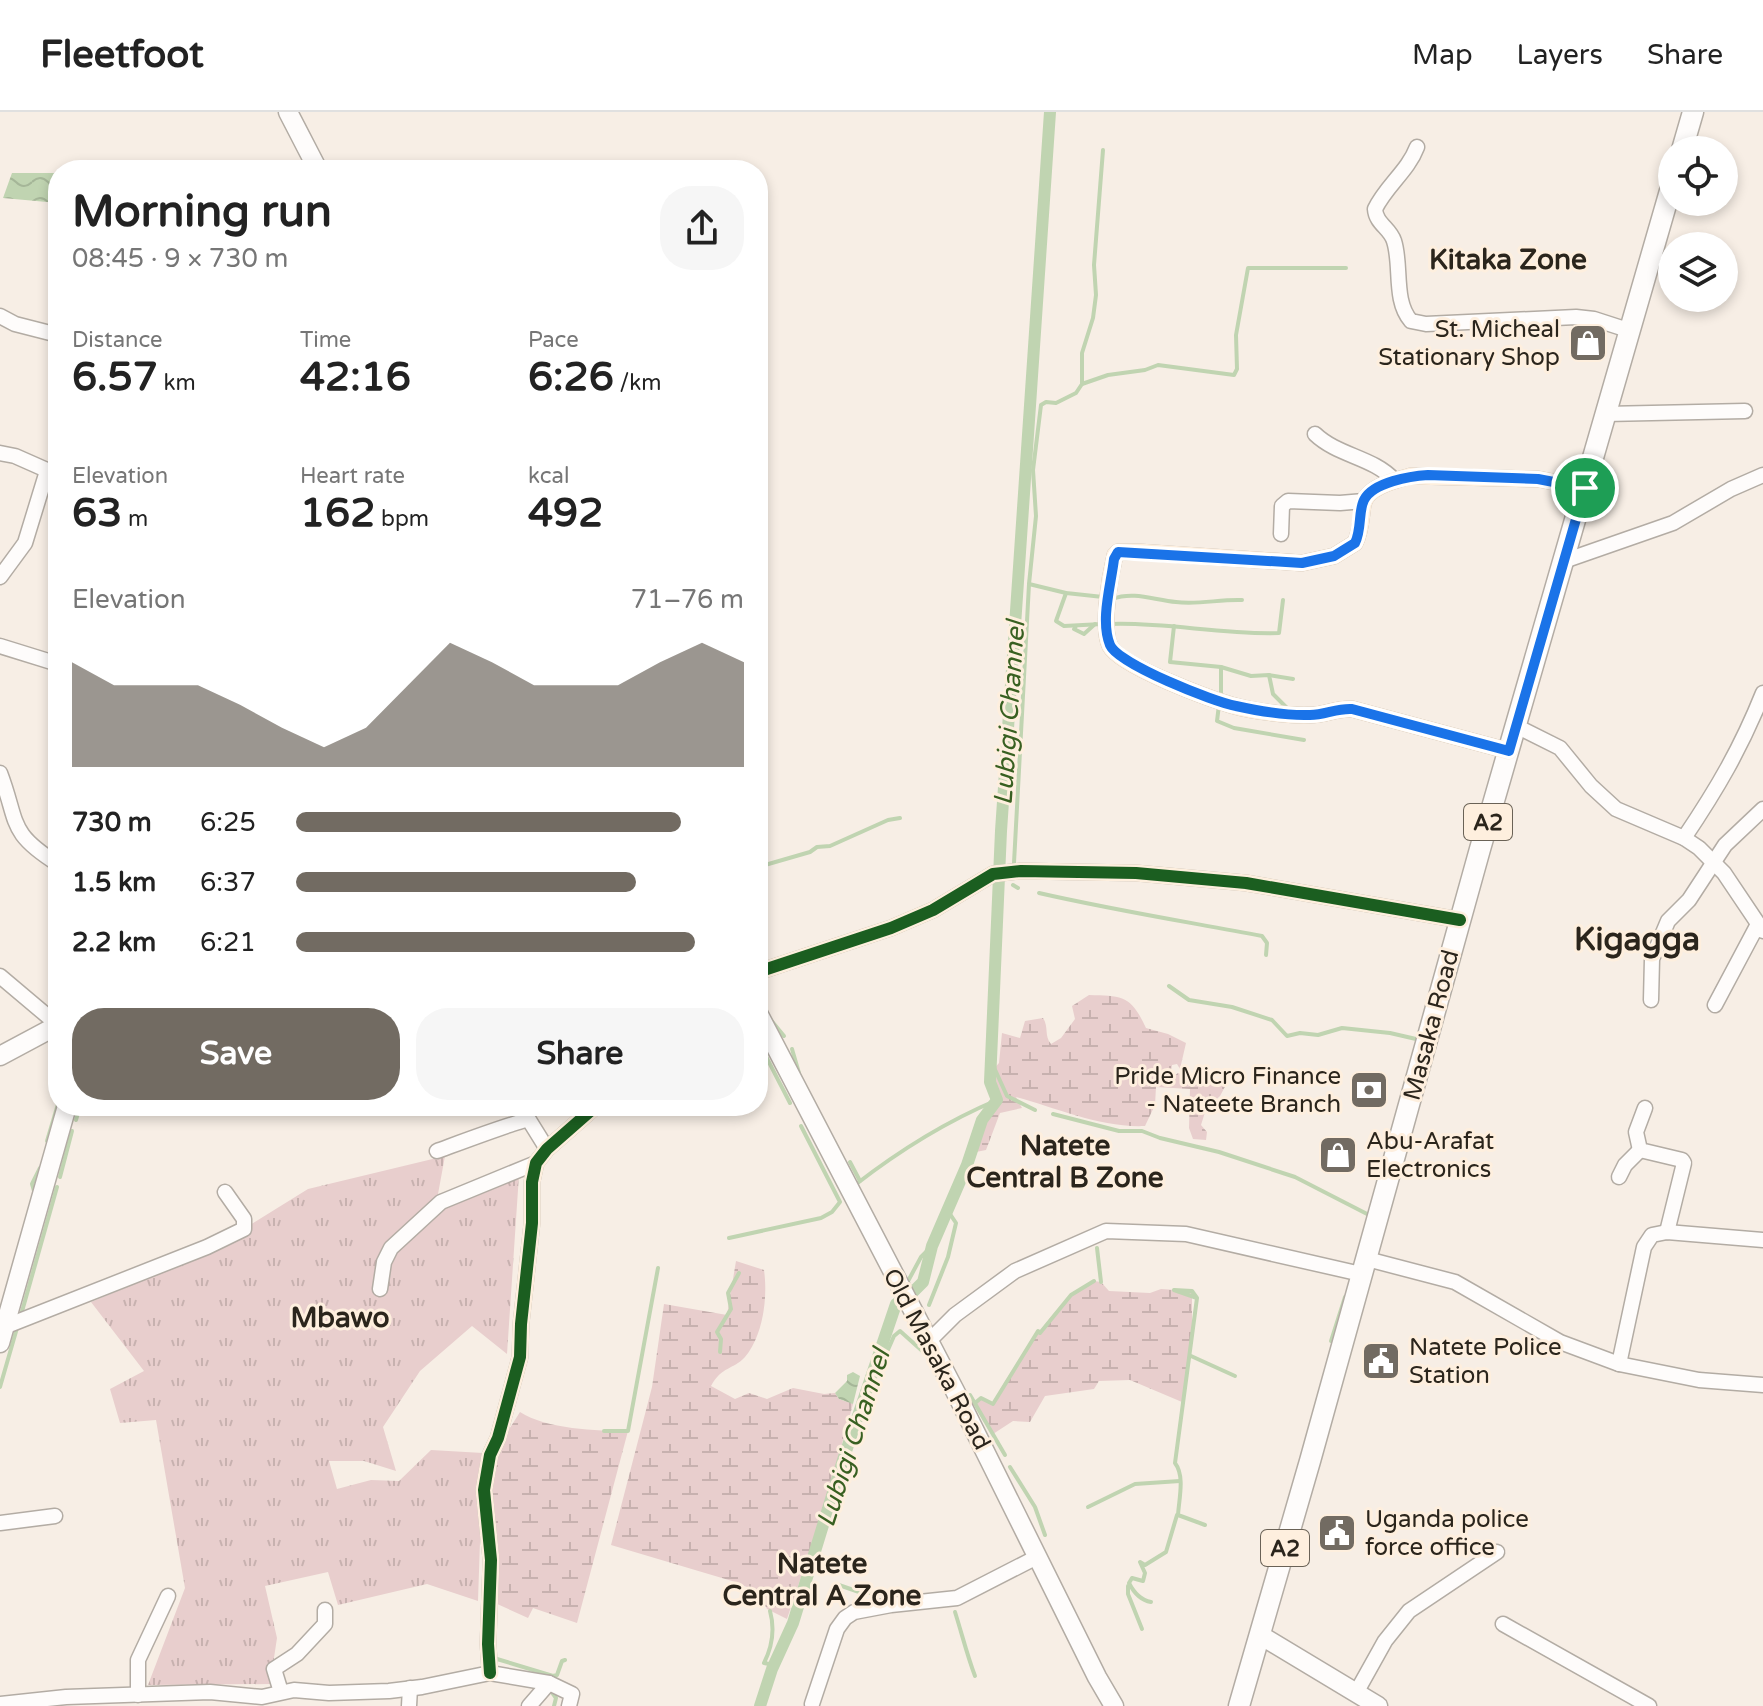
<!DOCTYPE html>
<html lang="en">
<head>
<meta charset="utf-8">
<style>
  :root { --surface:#fff; --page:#f6f6f6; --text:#222; --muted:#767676; --line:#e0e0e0; --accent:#726b62 }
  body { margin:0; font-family:"Varela Round",sans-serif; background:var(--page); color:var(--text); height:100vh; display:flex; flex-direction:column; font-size:30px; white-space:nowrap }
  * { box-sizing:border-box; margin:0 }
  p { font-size:26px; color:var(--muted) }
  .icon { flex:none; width:44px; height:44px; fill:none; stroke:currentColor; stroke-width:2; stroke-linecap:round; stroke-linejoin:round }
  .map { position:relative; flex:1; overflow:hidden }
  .side { position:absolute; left:48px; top:48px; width:720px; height:956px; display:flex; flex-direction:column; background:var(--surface); border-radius:32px; box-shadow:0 4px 12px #0003 }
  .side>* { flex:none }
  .fabs { position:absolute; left:1658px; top:24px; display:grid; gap:16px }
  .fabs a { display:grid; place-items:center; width:80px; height:80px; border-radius:50%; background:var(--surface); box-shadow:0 4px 12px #0003; font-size:40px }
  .pin { position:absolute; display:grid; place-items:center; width:68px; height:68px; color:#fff; margin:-34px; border:4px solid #fff; border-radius:50%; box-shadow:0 2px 8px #0007 }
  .round { display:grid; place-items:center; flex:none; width:84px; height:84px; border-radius:32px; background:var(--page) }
  .overview { display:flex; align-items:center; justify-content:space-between; height:136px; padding:0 24px }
  h1 { font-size:44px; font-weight:700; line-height:60px }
  .stats { display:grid; grid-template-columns:repeat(3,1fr); gap:12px; height:136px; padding:8px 24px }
  .stats div { display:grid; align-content:center }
  .stats b { font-size:40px; font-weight:700 }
  .stats small { font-size:22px; font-weight:400 }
  .stats p { font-size:22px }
  .chart { height:224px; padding:16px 24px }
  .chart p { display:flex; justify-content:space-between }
  .chart svg { width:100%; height:144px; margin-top:8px; fill:var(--accent); opacity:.7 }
  .cta { display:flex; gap:16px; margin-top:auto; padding:16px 24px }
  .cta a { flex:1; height:92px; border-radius:32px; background:var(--accent); color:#fff; font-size:32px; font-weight:700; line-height:92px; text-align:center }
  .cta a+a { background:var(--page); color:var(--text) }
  ul { padding:0 24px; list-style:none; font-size:26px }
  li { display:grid; grid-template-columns:128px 96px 1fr; align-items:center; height:60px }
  li i { height:20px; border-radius:10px; background:var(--accent) }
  header { display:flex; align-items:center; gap:48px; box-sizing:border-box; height:112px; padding:0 40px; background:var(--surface); border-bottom:2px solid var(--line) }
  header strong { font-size:38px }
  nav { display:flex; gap:44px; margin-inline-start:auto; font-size:28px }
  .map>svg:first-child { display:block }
  .grass { fill:url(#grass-tufts) }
  .wetland { fill:url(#wetland-marsh) }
  .water { fill:url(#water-waves) }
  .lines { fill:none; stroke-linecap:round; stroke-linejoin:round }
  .stream { stroke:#c0d4b1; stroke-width:4 }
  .canal { stroke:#c0d4b1; stroke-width:12 }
  .street-casing { stroke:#b3aca4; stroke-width:17 }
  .secondary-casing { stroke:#b3aca4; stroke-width:21 }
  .primary-casing { stroke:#b3aca4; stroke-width:23 }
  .street { stroke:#fefcfb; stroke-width:14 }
  .secondary { stroke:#fefcfb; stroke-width:18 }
  .primary { stroke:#fefcfb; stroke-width:20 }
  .cycleway-casing { stroke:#feefde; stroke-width:17 }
  .cycleway { stroke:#1b5e20; stroke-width:12 }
  .route-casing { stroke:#fff; stroke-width:16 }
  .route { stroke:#1a73e8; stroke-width:10 }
  .labels { text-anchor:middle; stroke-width:6; stroke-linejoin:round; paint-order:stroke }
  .shield { fill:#feefde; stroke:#6a6256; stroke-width:2 }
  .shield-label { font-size:22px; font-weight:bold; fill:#2b251c }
  .poi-label { font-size:24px; fill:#2b251c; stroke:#feefde; text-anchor:start }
  .street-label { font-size:24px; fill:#2b251c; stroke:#feefde }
  .water-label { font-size:26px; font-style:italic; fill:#386021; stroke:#feefde }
  .quarter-label { font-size:28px; font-weight:bold; fill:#2b251c; stroke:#feefde }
  .district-label { font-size:32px; font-weight:bold; fill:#2b251c; stroke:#feefde }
</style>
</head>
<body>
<header>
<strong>Fleetfoot</strong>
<nav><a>Map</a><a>Layers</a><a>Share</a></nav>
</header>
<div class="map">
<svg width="1763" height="1594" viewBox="0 0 1763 1594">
  <defs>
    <pattern id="grass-tufts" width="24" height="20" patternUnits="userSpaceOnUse" patternTransform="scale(2)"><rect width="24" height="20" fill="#e8cecd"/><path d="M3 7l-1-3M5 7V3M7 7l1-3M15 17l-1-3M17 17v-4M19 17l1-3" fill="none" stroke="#c7b1af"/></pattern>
    <pattern id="wetland-marsh" width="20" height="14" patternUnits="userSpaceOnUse" patternTransform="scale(2)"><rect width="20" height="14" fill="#e8cecd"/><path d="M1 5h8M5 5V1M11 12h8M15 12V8" fill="none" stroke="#c7b1af"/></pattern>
    <pattern id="water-waves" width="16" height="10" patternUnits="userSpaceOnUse" patternTransform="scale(2)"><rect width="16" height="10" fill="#c0d4b1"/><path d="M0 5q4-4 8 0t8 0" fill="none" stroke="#a5b698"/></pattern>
  </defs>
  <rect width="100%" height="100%" fill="#f7eee5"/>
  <path class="grass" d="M445,1044L438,1082L519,1063L507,1242L472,1214L420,1259L383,1315L396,1359L364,1349H329L337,1377L371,1368L399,1369L431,1338L483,1341L478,1489L427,1472L338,1493L328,1460L265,1474L277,1526L270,1572L148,1573L185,1476L156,1308L120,1311L110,1277L144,1259L91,1190L197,1146L308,1077Z"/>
  <g class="wetland">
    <path d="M1089,883C1124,884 1131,884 1146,916L1168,922L1186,931L1180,957L1177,952L1172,953L1171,960L1174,964L1178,961L1201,970L1208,965L1227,971L1220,984L1206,997L1201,1013L1207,1020L1206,1028L1193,1027L1189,1016L1190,977L1156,975L1155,993L1145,1014C1101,1016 1057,996 1016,985L1022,996L1000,1001L986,1038L971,1041L982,1008L997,988L990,970L991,960L999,951L1002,921L1020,926L1025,909L1043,906C1049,915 1044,924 1051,932L1061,926L1075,907L1072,894Z"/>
    <path d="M736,1149L764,1158C768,1185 763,1224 745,1245C733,1258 722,1254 711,1274L735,1287L749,1281L767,1287L793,1276L824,1282L835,1281L839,1287L853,1292L826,1390L787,1507L767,1497L757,1479L732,1469L611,1433L652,1275L664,1192L727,1203Z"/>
    <path d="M1094,1169L1101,1170L1109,1179L1150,1181L1161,1177L1192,1179V1212L1194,1210L1182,1290L1130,1268L1099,1269L1094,1277L1045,1284L1030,1310L1013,1309L993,1322L975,1291L981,1286L993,1292C1001,1270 1054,1197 1072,1182C1078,1177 1086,1173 1094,1169Z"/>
    <path d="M520,1300C546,1317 597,1319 628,1319L577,1511L533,1496L528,1506L495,1491L490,1401L493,1343Z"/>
  </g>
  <g class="water">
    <path d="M12,61H58V91L3,86Z"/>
    <path d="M853,1260L860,1264L853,1292L839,1287L835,1281L847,1269V1263Z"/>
  </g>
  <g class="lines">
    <g class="stream">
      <path d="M1082,272L1108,263L1145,258L1158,253L1234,263L1237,257L1236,223L1248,156H1346"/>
      <path d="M1029,472L1066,481L1103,485"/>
      <path d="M1066,481L1056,509L1064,514L1102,512"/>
      <path d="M1112,487C1134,479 1154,488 1176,490C1198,493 1220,487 1242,488"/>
      <path d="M1111,512C1167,510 1222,523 1279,521L1283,488"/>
      <path d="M1076,514L1074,517L1084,522L1095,512"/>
      <path d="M1174,514L1170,550L1221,555L1251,564L1269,563L1293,567"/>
      <path d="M1221,555V584"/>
      <path d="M1269,563L1273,582L1288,597"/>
      <path d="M1219,593L1217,609L1234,616L1304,628"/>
      <path d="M1014,751L1029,472L1036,404L1033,358L1041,293L1046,290L1056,291L1076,281L1082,272V241L1093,206L1096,183L1094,153L1103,38"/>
      <path d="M758,755L810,740L817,735L830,734L888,708L900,706"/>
      <path d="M1013,773L1018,776"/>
      <path d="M1039,781C1113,798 1188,810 1262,824L1267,831L1266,843"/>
      <path d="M1169,874L1189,888L1232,895L1272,908L1287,924L1300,921L1318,923L1342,916L1390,921L1416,927"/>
      <path d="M770,907L784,924"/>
      <path d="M758,929L790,991"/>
      <path d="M56,935L58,933"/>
      <path d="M792,937L799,961"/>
      <path d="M992,951L1007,984L1035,998"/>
      <path d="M1053,1002L1119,1019H1142L1160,1026L1219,1040L1295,1065L1371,1104"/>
      <path d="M76,1008L80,994"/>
      <path d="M47,1029L58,992"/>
      <path d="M850,1050L860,1069"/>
      <path d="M60,1065L72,1019"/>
      <path d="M855,1073C900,1038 945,1010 997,988"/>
      <path d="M34,1079L32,1072L40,1056"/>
      <path d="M729,1126L821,1106L832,1100L840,1090L801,1014"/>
      <path d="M1097,1136L1101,1170"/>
      <path d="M907,1171L921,1145L932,1134"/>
      <path d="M1197,1186L1174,1178L1192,1179L1197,1186L1175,1351C1185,1364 1179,1387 1178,1403L1205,1413"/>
      <path d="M929,1193L948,1145L956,1111L948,1099"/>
      <path d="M21,1203L57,1075"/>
      <path d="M1331,1229L1345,1185"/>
      <path d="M720,1240L721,1227L717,1220L731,1197L728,1181L739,1161"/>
      <path d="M879,1243L887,1240L894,1224L900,1219L929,1245"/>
      <path d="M1191,1244L1235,1264"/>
      <path d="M0,1275L17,1216"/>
      <path d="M970,1283L1005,1343"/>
      <path d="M975,1291L981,1286L993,1292L1038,1219L1040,1221L1071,1183L1094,1169"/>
      <path d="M604,1319H628L658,1156"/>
      <path d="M1010,1355L1035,1395L1045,1423"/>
      <path d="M1088,1395L1135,1372L1180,1369"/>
      <path d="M836,1472L862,1481H874"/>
      <path d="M1128,1474V1482L1142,1517"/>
      <path d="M1151,1490C1140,1488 1134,1481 1129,1471L1132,1466L1143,1469L1145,1461L1140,1450L1145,1453L1166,1440L1177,1403"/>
      <path d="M770,1499C775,1517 773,1533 764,1551L774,1553"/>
      <path d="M955,1500C962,1522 967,1543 975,1564"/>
      <path d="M497,1547L553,1564L557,1563L562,1549L565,1548"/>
      <path d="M551,1579L556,1586L554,1594"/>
    </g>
    <g class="canal">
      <path d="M912,1181L923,1170L932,1134L967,1053L982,1008L997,988L990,970L1001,719L1050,0"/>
      <path d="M760,1594L772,1557L793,1511L843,1348L896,1192"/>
    </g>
    <g class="street-casing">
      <g id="street">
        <path d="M1417,35C1408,59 1386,74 1375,97C1376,112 1390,116 1394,129C1402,153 1393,189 1411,209L1426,212L1576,205L1594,207L1628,218"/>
        <path d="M0,204L15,212L58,223"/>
        <path d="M1605,302L1745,299"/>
        <path d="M1315,322C1338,344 1373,345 1394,368"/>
        <path d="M0,341L15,344L58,363"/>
        <path d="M1281,422L1282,394L1288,389L1340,391L1364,389"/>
        <path d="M1564,449L1673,411L1731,377L1763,363"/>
        <path d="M0,465L25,431L47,359"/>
        <path d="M0,534L58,552"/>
        <path d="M1516,614L1560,636L1591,674L1616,697L1684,726L1699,736L1724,761L1763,819"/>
        <path d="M1509,639L1352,597C1337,596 1325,603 1310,603C1289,604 1251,599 1231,593C1208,586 1120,554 1110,534C1101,515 1110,464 1115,443L1118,440H1139L1302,451L1334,444L1355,431C1361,419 1361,407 1363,393C1366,375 1396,368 1411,364L1538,367L1585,376"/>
        <path d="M0,661C19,711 7,720 58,752"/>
        <path d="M1684,726C1717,677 1741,636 1763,581"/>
        <path d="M758,860L891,816L933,798L993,762L1021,759L1136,761L1246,771L1460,808"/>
        <path d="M0,864L58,913"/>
        <path d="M1651,888L1652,847L1668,809L1689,788L1725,733L1763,697"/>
        <path d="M1715,893L1757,814"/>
        <path d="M1645,996L1636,1020L1640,1038L1682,1048L1684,1051L1667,1120"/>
        <path d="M437,1039C451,1034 522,1007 529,1008L547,1037"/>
        <path d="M1619,1065L1625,1053L1640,1038"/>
        <path d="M1367,1147L1455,1170L1560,1230L1619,1252L1699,1268L1763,1273"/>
        <path d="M380,1177L384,1150L391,1136L441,1090L536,1051"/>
        <path d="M4,1215L207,1135L244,1117V1107L225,1080"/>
        <path d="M929,1229L955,1203L1015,1159L1106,1119L1186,1122L1361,1162"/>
        <path d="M1619,1252L1644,1135L1652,1123L1667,1120L1763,1128"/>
        <path d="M0,1411L55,1404"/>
        <path d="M1503,1512L1649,1594"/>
        <path d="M490,1561L488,1532L491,1448L484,1378L490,1343L498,1326L520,1245L521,1212L532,1111V1070L536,1051L547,1037L596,994"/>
        <path d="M281,1580L274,1557L297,1542L325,1512V1498"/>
        <path d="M1356,1581L1385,1529L1409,1499L1497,1440"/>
        <path d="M138,1583V1548L168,1484"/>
        <path d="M0,1592L66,1585L210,1580L262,1585L294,1578L329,1581L389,1579L422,1575L490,1561L549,1571L572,1582L569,1594"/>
        <path d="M812,1592L837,1517L845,1506L854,1500L891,1493L957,1486L1037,1445"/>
        <path d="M409,1594L410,1576"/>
        <path d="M529,1594L549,1571"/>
      </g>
    </g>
    <g class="secondary-casing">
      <g id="secondary">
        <path d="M288,0L318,58"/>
        <path d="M758,901L955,1279L1097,1565L1114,1594"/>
        <path d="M0,944L58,913"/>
        <path d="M0,1231L67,994"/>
        <path d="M1260,1523L1378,1594"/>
      </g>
    </g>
    <g class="primary-casing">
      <g id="primary">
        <path d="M1682,38L1693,0"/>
        <path d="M1239,1594L1310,1349L1480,737L1672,72"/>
      </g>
    </g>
    <use href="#street" class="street"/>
    <use href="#secondary" class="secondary"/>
    <use href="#primary" class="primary"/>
    <g class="cycleway-casing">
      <g id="cycleway">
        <path d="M1509,639L1352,597C1337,596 1325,603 1310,603C1289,604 1251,599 1231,593C1208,586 1120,554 1110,534C1101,515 1110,464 1115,443L1118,440H1139L1302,451L1334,444L1355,431C1361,419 1361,407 1363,393C1366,375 1396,368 1411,364L1538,367L1585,376"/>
        <path d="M758,860L891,816L933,798L993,762L1021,759L1136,761L1246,771L1460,808"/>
        <path d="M490,1561L488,1532L491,1448L484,1378L490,1343L498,1326L520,1245L521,1212L532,1111V1070L536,1051L547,1037L596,994"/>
      </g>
    </g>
    <use href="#cycleway" class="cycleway"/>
  </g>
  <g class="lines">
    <g class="route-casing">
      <path id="route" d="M1428,363L1538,367L1585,376L1509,639L1352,597C1337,596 1325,603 1310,603C1287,604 1259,599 1236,594C1214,590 1118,552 1110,533C1100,508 1111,473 1114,447L1118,440L1302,451L1334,444L1355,431C1362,417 1358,400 1364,388C1373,370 1411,364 1428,363Z"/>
    </g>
    <use href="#route" class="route"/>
  </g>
  <defs>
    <g id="shop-square" transform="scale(2)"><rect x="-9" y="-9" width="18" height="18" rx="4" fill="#726b62" stroke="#feefde"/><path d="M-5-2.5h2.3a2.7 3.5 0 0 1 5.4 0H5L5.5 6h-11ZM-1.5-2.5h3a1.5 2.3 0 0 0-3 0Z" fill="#fff"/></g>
    <g id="bank-square" transform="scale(2)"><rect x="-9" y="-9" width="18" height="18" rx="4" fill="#726b62" stroke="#feefde"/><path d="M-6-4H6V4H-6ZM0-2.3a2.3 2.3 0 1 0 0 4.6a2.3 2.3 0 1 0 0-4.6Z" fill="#fff"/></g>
    <g id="civic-square" transform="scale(2)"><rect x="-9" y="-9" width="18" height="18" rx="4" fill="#726b62" stroke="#feefde"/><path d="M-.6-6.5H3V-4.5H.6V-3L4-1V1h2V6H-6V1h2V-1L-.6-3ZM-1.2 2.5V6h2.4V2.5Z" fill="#fff"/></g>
  </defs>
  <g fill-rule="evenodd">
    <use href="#shop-square" x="1588" y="231"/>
    <use href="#bank-square" x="1369" y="978"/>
    <use href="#shop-square" x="1338" y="1043"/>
    <use href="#civic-square" x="1381" y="1249"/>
    <use href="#civic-square" x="1337" y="1421"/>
  </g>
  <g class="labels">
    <g class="shield">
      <rect x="1464" y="692" width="48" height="36" rx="6"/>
      <rect x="1261" y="1418" width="48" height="36" rx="6"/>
    </g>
    <g class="shield-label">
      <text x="1488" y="718">A2</text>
      <text x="1285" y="1444">A2</text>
    </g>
    <g class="poi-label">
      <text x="1560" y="225" text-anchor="end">St. Micheal<tspan x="1560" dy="28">Stationary Shop</tspan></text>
      <text x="1341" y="972" text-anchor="end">Pride Micro Finance<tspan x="1341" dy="28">- Nateete Branch</tspan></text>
      <text x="1366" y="1037">Abu-Arafat<tspan x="1366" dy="28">Electronics</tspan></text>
      <text x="1409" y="1243">Natete Police<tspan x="1409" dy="28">Station</tspan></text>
      <text x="1365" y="1415">Uganda police<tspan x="1365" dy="28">force office</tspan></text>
    </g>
    <g class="street-label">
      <text transform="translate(1431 913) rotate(-75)" y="8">Masaka Road</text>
      <text transform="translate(937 1247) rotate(62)" y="8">Old Masaka Road</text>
    </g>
    <g class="water-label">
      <text transform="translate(1009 601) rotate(-86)" y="9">Lubigi Channel</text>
      <text transform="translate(853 1326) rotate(-72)" y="9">Lubigi Channel</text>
    </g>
    <g class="quarter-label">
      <text x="1508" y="157">Kitaka Zone</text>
      <text x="1065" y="1043">Natete<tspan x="1065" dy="32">Central B Zone</tspan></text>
      <text x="340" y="1215">Mbawo</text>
      <text x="822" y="1461">Natete<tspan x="822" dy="32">Central A Zone</tspan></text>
    </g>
    <g class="district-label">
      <text x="1637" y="838">Kigagga</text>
    </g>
  </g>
</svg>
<div class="fabs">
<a><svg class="icon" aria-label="locate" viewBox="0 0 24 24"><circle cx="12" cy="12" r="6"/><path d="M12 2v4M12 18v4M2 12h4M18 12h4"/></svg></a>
<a><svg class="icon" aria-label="layers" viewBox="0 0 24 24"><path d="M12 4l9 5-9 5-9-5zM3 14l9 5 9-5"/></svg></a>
</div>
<div class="pin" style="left:1585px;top:376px;background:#1e9e55"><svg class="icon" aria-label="arrive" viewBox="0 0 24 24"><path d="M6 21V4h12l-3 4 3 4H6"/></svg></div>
<section class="side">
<div class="overview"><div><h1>Morning run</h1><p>08:45 · 9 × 730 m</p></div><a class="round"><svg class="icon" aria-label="share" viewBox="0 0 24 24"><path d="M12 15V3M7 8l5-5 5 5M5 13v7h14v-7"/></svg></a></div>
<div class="stats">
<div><p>Distance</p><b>6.57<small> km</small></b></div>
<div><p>Time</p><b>42:16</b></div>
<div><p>Pace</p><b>6:26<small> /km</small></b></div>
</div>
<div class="stats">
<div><p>Elevation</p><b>63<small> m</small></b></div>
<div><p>Heart rate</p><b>162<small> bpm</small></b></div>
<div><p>kcal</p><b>492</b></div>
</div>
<div class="chart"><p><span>Elevation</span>71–76 m</p>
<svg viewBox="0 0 160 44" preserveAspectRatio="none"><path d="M0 44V12L10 19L20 19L30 19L40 25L50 32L60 38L70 32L80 19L90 6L100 12L110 19L120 19L130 19L140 12L150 6L160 12V44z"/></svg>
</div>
<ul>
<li><b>730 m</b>6:25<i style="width:86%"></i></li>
<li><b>1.5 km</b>6:37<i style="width:76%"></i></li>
<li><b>2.2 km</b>6:21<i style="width:89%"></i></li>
</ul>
<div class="cta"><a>Save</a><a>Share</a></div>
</section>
</div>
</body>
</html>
